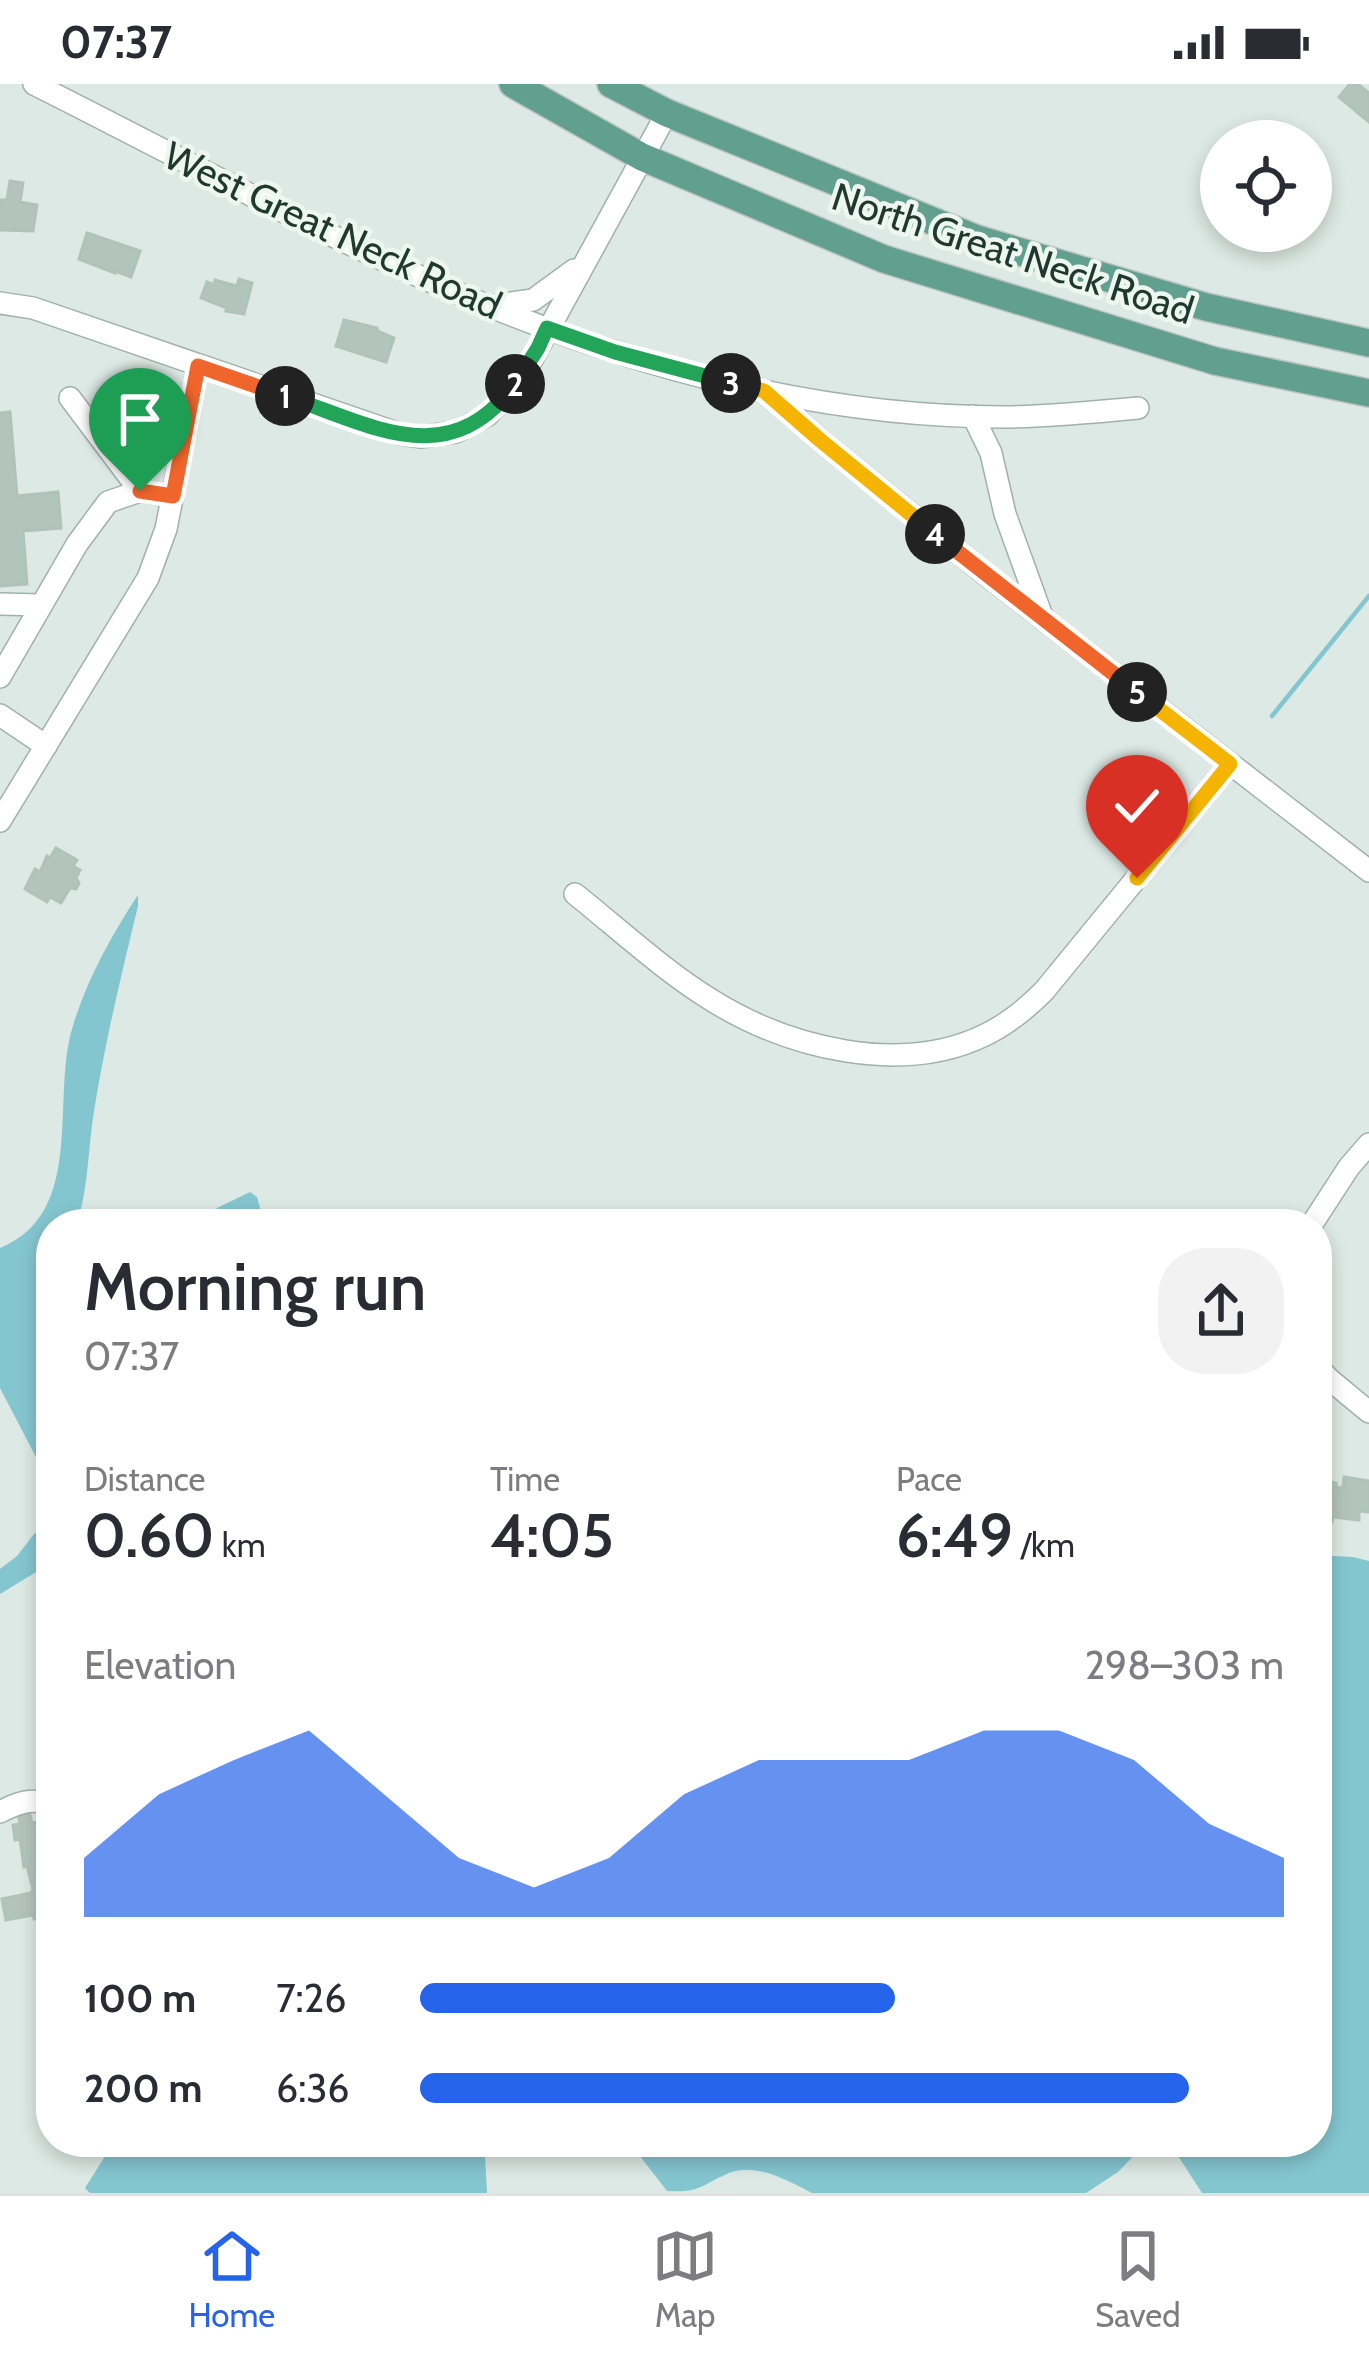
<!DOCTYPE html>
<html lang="en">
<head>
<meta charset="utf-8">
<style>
  :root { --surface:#fff; --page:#f2f2f3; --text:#2b2b33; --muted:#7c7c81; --line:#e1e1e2; --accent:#2563eb }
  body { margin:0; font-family:Cabin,sans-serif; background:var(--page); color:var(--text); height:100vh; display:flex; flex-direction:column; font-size:45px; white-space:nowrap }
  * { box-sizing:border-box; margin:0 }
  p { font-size:39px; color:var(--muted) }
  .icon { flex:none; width:66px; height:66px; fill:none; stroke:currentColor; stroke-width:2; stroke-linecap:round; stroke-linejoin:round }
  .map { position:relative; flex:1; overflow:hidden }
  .details { position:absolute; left:36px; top:1125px; width:1296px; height:948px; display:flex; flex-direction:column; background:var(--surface); border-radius:48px; box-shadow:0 6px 18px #0003 }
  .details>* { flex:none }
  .tools { position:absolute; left:1200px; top:36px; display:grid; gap:24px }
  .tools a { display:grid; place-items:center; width:132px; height:132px; border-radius:50%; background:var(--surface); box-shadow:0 6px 18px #0003; font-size:60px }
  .pin { position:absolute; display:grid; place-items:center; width:102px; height:102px; color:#fff; margin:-123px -51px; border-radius:50% 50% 50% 0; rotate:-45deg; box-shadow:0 0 12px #0007 }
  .pin .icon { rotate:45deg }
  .km { position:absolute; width:60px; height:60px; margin:-30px; border-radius:50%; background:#222; color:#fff; font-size:33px; line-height:60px; text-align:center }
  .round { display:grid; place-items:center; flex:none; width:126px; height:126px; border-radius:48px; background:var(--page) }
  .head { display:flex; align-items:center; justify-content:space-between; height:204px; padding:0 48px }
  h1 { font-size:66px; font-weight:600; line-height:90px }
  .stats { display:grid; grid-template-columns:repeat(3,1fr); gap:18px; height:204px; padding:12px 48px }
  .stats div { display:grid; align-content:center }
  .stats b { font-size:60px; font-weight:600 }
  .stats small { font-size:33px; font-weight:400 }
  .stats p { font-size:33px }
  .chart { height:336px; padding:24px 48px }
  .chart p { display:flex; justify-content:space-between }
  .chart svg { width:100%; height:216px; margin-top:12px; fill:var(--accent); opacity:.7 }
  ul { padding:0 48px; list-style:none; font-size:39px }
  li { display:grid; grid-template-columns:192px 144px 1fr; align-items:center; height:90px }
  li i { height:30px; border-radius:15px; background:var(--accent) }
  .status { display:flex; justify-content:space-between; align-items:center; height:84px; padding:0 60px; background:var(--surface); direction:ltr }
  .status svg { height:33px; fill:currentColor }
  .tab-bar { display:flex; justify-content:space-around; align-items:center; height:168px; border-top:3px solid var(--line); background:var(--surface); font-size:33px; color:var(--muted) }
  .tab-bar a { display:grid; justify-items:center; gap:6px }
  .tab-bar .on { color:var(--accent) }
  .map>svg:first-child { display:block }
  .water { fill:#84c6d0 }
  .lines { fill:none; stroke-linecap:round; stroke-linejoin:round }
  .stream { stroke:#84c6d0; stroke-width:4.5 }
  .building { fill:#b3c4bd; stroke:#b0c3bb; stroke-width:3 }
  .minor-casing { stroke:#a0b1ab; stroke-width:24 }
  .major-casing { stroke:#bcc4c1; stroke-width:30 }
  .minor { stroke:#fff; stroke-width:21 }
  .major { stroke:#619f8e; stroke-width:27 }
  .split-1-casing { stroke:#fff; stroke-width:24 }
  .split-2-casing { stroke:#fff; stroke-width:24 }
  .split-3-casing { stroke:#fff; stroke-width:24 }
  .split-4-casing { stroke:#fff; stroke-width:24 }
  .split-5-casing { stroke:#fff; stroke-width:24 }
  .split-6-casing { stroke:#fff; stroke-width:24 }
  .split-1 { stroke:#f0652b; stroke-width:15 }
  .split-2 { stroke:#22a559; stroke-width:15 }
  .split-3 { stroke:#22a559; stroke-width:15 }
  .split-4 { stroke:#f5b400; stroke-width:15 }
  .split-5 { stroke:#f0652b; stroke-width:15 }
  .split-6 { stroke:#f5b400; stroke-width:15 }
  .labels { text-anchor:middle; stroke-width:9; stroke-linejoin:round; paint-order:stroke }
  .street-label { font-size:39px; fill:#1f3931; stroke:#eef6f2 }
</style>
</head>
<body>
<div class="status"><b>07:37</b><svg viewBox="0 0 49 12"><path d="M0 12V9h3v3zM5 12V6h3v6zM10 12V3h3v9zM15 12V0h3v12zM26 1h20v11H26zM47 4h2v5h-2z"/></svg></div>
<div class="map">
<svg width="1369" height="2109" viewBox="0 0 1369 2109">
  <rect width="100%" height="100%" fill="#dde9e4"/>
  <g class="water">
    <path d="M138,811V822C122,888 106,954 95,1021C88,1061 89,1102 77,1140H51C51,1162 54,1187 51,1209C47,1237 37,1257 51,1284V1402L0,1304V1164C86,1129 51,1017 72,945C86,897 111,852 138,811Z"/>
    <path d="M250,1108L257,1113L261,1127L255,1140H204L217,1124Z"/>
    <path d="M51,1441V1479L0,1510V1485L17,1472L34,1450Z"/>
    <path d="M1317,1471L1353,1473L1369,1477V2109H1202L1169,2058H1317Z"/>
    <path d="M114,2058H165L193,2066L224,2065L251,2058H492L485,2072L487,2109H90L85,2104Z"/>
    <path d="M629,2058H1147L1118,2088L1086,2109H812C788,2097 756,2078 729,2089C700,2101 702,2109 667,2107Z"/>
  </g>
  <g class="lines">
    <path class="stream" d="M1272,632L1369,512"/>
  </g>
  <g class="building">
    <path d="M1350,0H1358L1369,9V38L1339,13Z"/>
    <path d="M10,97L23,99L20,118L37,121L33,147L0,146V116H7Z"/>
    <path d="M87,149L140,167L131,193L115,187V189L79,175Z"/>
    <path d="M239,195L252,199L244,230L226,227L227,224L201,214L207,198L214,201L215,196L237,202Z"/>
    <path d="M344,236L377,244L378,247L394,254L386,278L336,262Z"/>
    <path d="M10,328L17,412L58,408L61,444L23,447L27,500L0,502V329Z"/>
    <path d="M56,764L77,776L73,782L80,786L76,794L79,799L76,805L70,804L61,819L50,813L47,818L25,805L35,785L40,788L47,772L50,774Z"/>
    <path d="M1344,1393L1369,1397V1428L1359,1427V1436L1333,1433L1332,1438L1317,1437V1396L1336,1399V1403L1343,1404Z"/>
    <path d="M29,1727L32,1739L45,1736L47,1750L50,1749L51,1832L34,1835L33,1831L6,1836L2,1815L31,1809L33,1805L27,1782L24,1783L20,1755L15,1756L13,1741L20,1740L18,1729Z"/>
  </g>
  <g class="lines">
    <g class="minor-casing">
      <g id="minor">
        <path d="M34,0C178,72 325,154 474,216C643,286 827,334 1011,333C1053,332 1096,328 1138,324"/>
        <path d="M0,219L33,224L400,350L420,353L456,348L488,331L510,307L529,281L667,29"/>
        <path d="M496,221L533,216L574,186"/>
        <path d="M768,310L820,356L980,486L1369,787"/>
        <path d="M70,314L140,407"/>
        <path d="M973,332L991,369L1005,430L1043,535"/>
        <path d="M0,520L40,521"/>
        <path d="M0,593L77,460L108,418L140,407L173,412"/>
        <path d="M0,631L46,662"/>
        <path d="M0,737L148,494L166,445L198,282"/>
        <path d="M575,810C620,846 664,887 713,917C789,964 901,992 985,951C1008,940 1026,925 1044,907L1230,680"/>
        <path d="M1312,1140L1349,1083L1369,1060"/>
        <path d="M1317,1282L1329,1295L1369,1328"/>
        <path d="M0,1728C17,1719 32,1713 51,1721"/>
      </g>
    </g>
    <g class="major-casing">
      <g id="major">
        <path d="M513,0L642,73L884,175L1215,277L1369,309"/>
        <path d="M611,0L667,29L977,155L1206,223L1369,259"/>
      </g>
    </g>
    <use href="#minor" class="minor"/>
    <use href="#major" class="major"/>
  </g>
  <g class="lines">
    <g class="split-1-casing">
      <path id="split-1" d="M140,407L173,412L198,282L285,312"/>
    </g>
    <g class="split-2-casing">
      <path id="split-2" d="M285,312C370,340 449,391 515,300"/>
    </g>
    <g class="split-3-casing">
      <path id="split-3" d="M515,300L538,264L547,244L615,268L731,299"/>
    </g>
    <g class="split-4-casing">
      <path id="split-4" d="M731,299L764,307L820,356L935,450"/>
    </g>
    <g class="split-5-casing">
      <path id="split-5" d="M935,450L1137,608"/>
    </g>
    <g class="split-6-casing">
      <path id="split-6" d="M1137,794L1230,680L1137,608"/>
    </g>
    <use href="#split-1" class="split-1"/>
    <use href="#split-2" class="split-2"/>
    <use href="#split-3" class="split-3"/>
    <use href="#split-4" class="split-4"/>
    <use href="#split-5" class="split-5"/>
    <use href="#split-6" class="split-6"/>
  </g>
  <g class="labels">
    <g class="street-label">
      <text transform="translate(333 146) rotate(25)" y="14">West Great Neck Road</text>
      <text transform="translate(1013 169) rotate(18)" y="14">North Great Neck Road</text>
    </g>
  </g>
</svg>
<div class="tools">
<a><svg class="icon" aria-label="locate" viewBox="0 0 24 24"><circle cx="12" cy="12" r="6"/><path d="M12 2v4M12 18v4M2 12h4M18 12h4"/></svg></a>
</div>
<div class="pin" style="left:140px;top:407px;background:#1e9e55"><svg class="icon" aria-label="arrive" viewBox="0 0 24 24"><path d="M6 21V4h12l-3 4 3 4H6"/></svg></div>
<div class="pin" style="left:1137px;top:794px;background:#d93025"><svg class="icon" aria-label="check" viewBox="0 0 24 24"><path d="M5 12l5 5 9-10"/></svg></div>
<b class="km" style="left:285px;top:312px">1</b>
<b class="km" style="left:515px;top:300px">2</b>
<b class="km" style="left:731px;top:299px">3</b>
<b class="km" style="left:935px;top:450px">4</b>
<b class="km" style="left:1137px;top:608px">5</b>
<section class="details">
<div class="head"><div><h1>Morning run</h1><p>07:37</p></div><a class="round"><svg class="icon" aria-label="share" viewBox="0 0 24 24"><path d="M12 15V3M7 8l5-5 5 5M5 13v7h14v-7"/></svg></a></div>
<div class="stats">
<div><p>Distance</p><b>0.60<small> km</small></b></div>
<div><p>Time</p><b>4:05</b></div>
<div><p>Pace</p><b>6:49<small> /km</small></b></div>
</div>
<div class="chart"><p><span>Elevation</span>298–303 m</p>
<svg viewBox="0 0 160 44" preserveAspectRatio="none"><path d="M0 44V32L10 19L20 12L30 6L40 19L50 32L60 38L70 32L80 19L90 12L100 12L110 12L120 6L130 6L140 12L150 25L160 32V44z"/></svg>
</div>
<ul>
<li><b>100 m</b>7:26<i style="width:55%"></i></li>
<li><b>200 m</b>6:36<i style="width:89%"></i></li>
</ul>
</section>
</div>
<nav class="tab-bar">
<a class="on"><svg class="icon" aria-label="home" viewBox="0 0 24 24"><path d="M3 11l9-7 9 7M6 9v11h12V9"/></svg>Home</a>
<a><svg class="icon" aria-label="map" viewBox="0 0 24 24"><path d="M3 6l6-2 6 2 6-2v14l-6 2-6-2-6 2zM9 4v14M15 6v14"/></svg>Map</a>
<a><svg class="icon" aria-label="saved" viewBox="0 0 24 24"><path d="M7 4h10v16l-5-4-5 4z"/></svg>Saved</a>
</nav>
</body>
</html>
